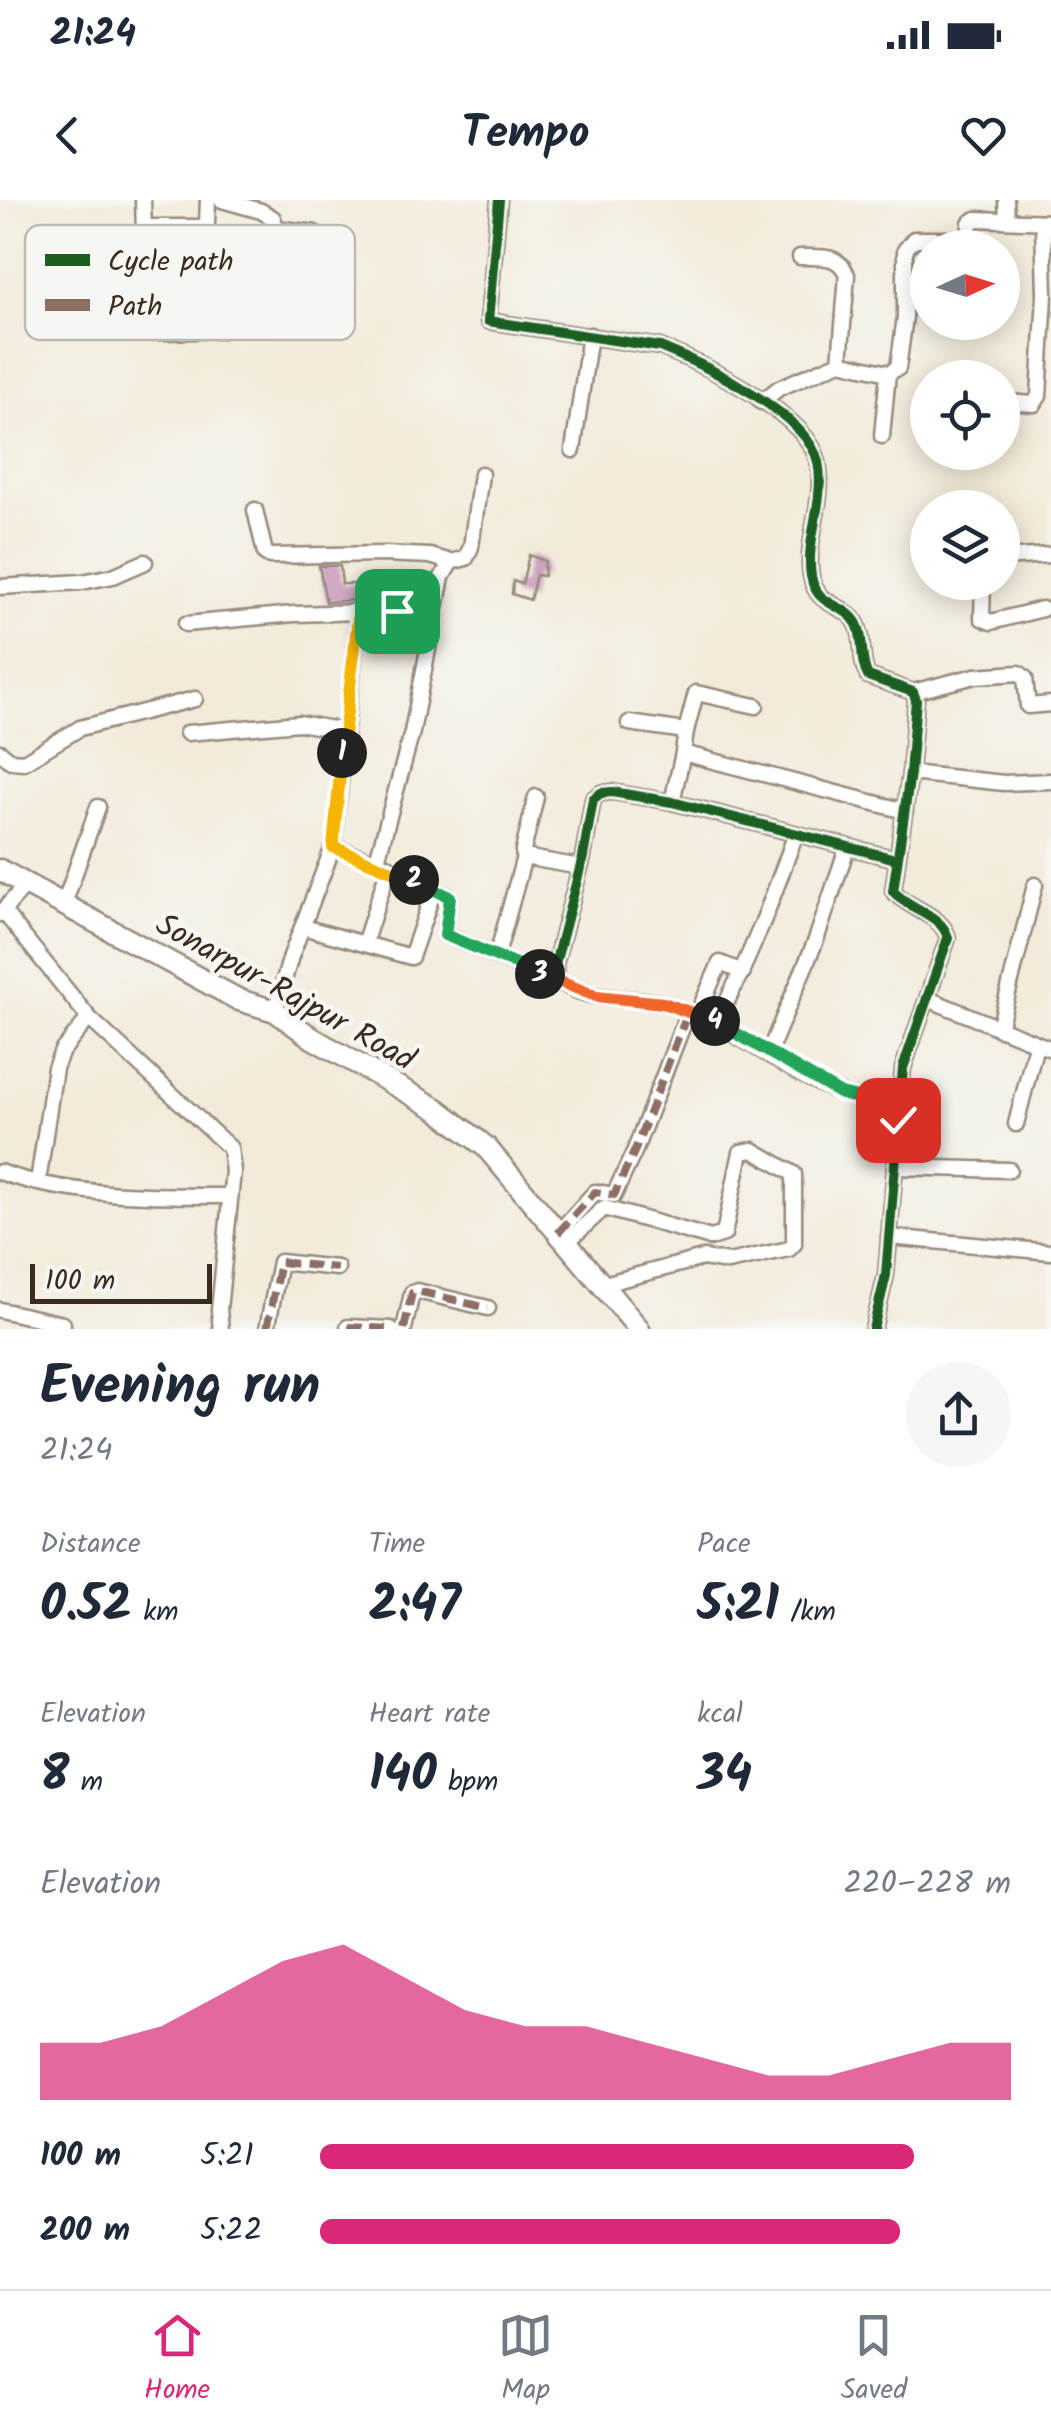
<!DOCTYPE html>
<html lang="en">
<head>
<meta charset="utf-8">
<style>
  :root { --surface:#fff; --page:#f6f6f7; --text:#1f2937; --muted:#747a83; --line:#e0e1e3; --accent:#db2777 }
  body { margin:0; font-family:Kalam,sans-serif; background:var(--page); color:var(--text); height:100vh; display:flex; flex-direction:column; font-size:38px; white-space:nowrap }
  * { box-sizing:border-box; margin:0 }
  p { font-size:32px; color:var(--muted) }
  .icon { flex:none; width:55px; height:55px; fill:none; stroke:currentColor; stroke-width:2; stroke-linecap:round; stroke-linejoin:round }
  .map { position:relative; height:1129px; overflow:hidden }
  .side { display:flex; flex-direction:column; background:var(--surface); flex:1 }
  .side>* { flex:none }
  .needle { width:65px; rotate:86deg }
  .tools { position:absolute; left:910px; top:30px; display:grid; gap:20px }
  .tools a { display:grid; place-items:center; width:110px; height:110px; border-radius:50%; background:var(--surface); box-shadow:0 5px 25px #0003; font-size:50px }
  .scale { position:absolute; left:30px; bottom:25px; width:182px; box-sizing:border-box; padding-left:10px; border:5px solid #3b2a1e; border-top:0; font-size:28px; line-height:35px; white-space:nowrap; color:#3b2a1e; -webkit-text-stroke:8px #f6f6f2; paint-order:stroke }
  .pin { position:absolute; display:grid; place-items:center; width:85px; height:85px; color:#fff; margin:-42px; border-radius:20px; box-shadow:0 5px 15px #0006 }
  .km { position:absolute; width:50px; height:50px; margin:-25px; border-radius:50%; background:#222; color:#fff; font-size:28px; line-height:50px; text-align:center }
  .round { display:grid; place-items:center; flex:none; width:105px; height:105px; border-radius:52px; background:var(--page) }
  .headline { display:flex; align-items:center; justify-content:space-between; height:170px; padding:0 40px }
  h1 { font-size:55px; font-weight:800; line-height:75px }
  .metrics { display:grid; grid-template-columns:repeat(3,1fr); gap:15px; height:170px; padding:10px 40px }
  .metrics div { display:grid; align-content:center }
  .metrics b { font-size:50px; font-weight:800 }
  .metrics small { font-size:28px; font-weight:400 }
  .metrics p { font-size:28px }
  .chart { height:280px; padding:20px 40px }
  .chart p { display:flex; justify-content:space-between }
  .chart svg { width:100%; height:180px; margin-top:10px; fill:var(--accent); opacity:.7 }
  ul { padding:0 40px; list-style:none; font-size:32px }
  li { display:grid; grid-template-columns:160px 120px 1fr; align-items:center; height:75px }
  li i { height:25px; border-radius:12px; background:var(--accent) }
  .status { display:flex; justify-content:space-between; align-items:center; height:70px; padding:0 50px; background:var(--surface); direction:ltr }
  .status svg { height:28px; fill:currentColor }
  header { display:flex; justify-content:space-between; align-items:center; height:130px; padding:0 40px; background:var(--surface); font-size:45px; font-weight:800 }
  .menu { display:flex; justify-content:space-around; align-items:center; height:140px; border-top:2px solid var(--line); background:var(--surface); font-size:28px; color:var(--muted) }
  .menu a { display:grid; justify-items:center; gap:5px }
  .menu .current { color:var(--accent) }
  .map>svg:first-child { display:block }
  .building { fill:#cb9bbd }
  .lines { fill:none; stroke-linecap:round; stroke-linejoin:round }
  .street-casing { stroke:#968a7c; stroke-width:19 }
  .secondary-casing { stroke:#968a7c; stroke-width:25 }
  .street { stroke:#fff; stroke-width:14 }
  .secondary { stroke:#fff; stroke-width:20 }
  .quiet { stroke:#8d6e63; stroke-width:8; stroke-dasharray:15 8; stroke-linecap:butt }
  .cycleway-casing { stroke:#f6f6f2; stroke-width:16 }
  .cycleway { stroke:#1b5e20; stroke-width:10 }
  .split-1-casing { stroke:#fff; stroke-width:20 }
  .split-2-casing { stroke:#fff; stroke-width:20 }
  .split-3-casing { stroke:#fff; stroke-width:20 }
  .split-4-casing { stroke:#fff; stroke-width:20 }
  .split-5-casing { stroke:#fff; stroke-width:20 }
  .split-1 { stroke:#f5b400; stroke-width:12 }
  .split-2 { stroke:#f5b400; stroke-width:12 }
  .split-3 { stroke:#22a559; stroke-width:12 }
  .split-4 { stroke:#f0652b; stroke-width:12 }
  .split-5 { stroke:#22a559; stroke-width:12 }
  .labels { text-anchor:middle; stroke-width:9; stroke-linejoin:round; paint-order:stroke }
  .street-label { font-size:32px; fill:#3b2a1e; stroke:#f6f6f2 }
  .key { fill:#f6f6f2; stroke:#beb9b2; stroke-width:2.5 }
  .key-label { font-size:28px; fill:#3b2a1e }
</style>
</head>
<body>
<div class="status"><b>21:24</b><svg viewBox="0 0 49 12"><path d="M0 12V9h3v3zM5 12V6h3v6zM10 12V3h3v9zM15 12V0h3v12zM26 1h20v11H26zM47 4h2v5h-2z"/></svg></div>
<header><svg class="icon" aria-label="back" viewBox="0 0 24 24"><path d="M15 5l-7 7 7 7"/></svg>Tempo<svg class="icon" aria-label="heart" viewBox="0 0 24 24"><path d="M12 20l-8-8c-3-5 5-10 8-4 3-6 11-1 8 4z"/></svg></header>
<div class="map">
<svg width="1051" height="1129" viewBox="0 0 1051 1129">
  <rect width="100%" height="100%" fill="#f6f6f2"/>
  <filter id="ink" filterUnits="userSpaceOnUse"><feTurbulence type="fractalNoise" baseFrequency=".01" numOctaves="2"/><feDisplacementMap in="SourceGraphic" scale="20" xChannelSelector="R" yChannelSelector="G"/><feConvolveMatrix kernelMatrix="1 2 1 2 8 2 1 2 1" color-interpolation-filters="sRGB"/></filter>
  <filter id="wash" filterUnits="userSpaceOnUse"><feTurbulence type="fractalNoise" baseFrequency=".0048" numOctaves="4" result="noise"/><feDisplacementMap in="SourceGraphic" scale="40" xChannelSelector="R" yChannelSelector="G"/><feGaussianBlur stdDeviation="2.25" result="paint"/><feColorMatrix in="noise" values="0 0 0 0 0 0 0 0 0 0 0 0 0 0 0 0 0 1.4 0 .05"/><feComposite in="paint" operator="in"/></filter>
  <g filter="url(#wash)">
    <rect width="100%" height="100%" fill="#f2ebda"/>
    <g id="blocks">
      <g class="building">
        <path d="M529,355L545,361L544,376L536,375L530,400L512,394L513,381L522,384Z"/>
        <path d="M319,366H340L342,384H359L358,400L326,402Z"/>
      </g>
    </g>
  </g>
  <g filter="url(#ink)">
    <use href="#blocks" fill-opacity="0" stroke="#968a7c" stroke-width="2.5"/>
    <g class="lines">
      <g class="street-casing">
        <g id="street">
          <path d="M143,0L145,65L150,78L158,82L217,87"/>
          <path d="M222,0L261,11L273,18L277,31L276,106"/>
          <path d="M499,0L488,121L660,147C703,164 808,214 818,262C826,300 805,339 811,376C817,409 845,402 857,424C865,440 859,460 868,476L913,492L916,500L910,573L893,691C908,709 942,714 948,738L903,868L886,1075L873,1129"/>
          <path d="M1006,0L1007,20"/>
          <path d="M144,27H204L207,23L208,0"/>
          <path d="M276,28L315,33"/>
          <path d="M800,57C821,57 839,54 847,75L840,162"/>
          <path d="M137,133L222,130L231,126L237,111L243,109L312,107"/>
          <path d="M761,202L779,188L840,162L888,173L898,168L905,117V50L914,39H967L970,36V23L976,19L1051,22"/>
          <path d="M1007,202L1034,204L1039,196L1045,95L1043,22"/>
          <path d="M882,236L888,173"/>
          <path d="M573,250L590,135"/>
          <path d="M255,310L265,353L270,356L384,354L430,356L451,362"/>
          <path d="M1002,358L1051,355"/>
          <path d="M983,382L982,418L991,422L1042,409"/>
          <path d="M0,387L82,382L113,376L145,362"/>
          <path d="M186,424L294,414L397,411L411,404L419,387H440"/>
          <path d="M913,492L975,476L1019,473L1025,478L1028,506L1051,504"/>
          <path d="M629,523L686,531L683,553"/>
          <path d="M686,531L696,493L756,506"/>
          <path d="M187,533L299,523L344,531"/>
          <path d="M0,552L11,561L24,562L80,528L195,499"/>
          <path d="M910,573L1004,583L1051,581"/>
          <path d="M536,597L523,651L524,657L580,667"/>
          <path d="M672,602L683,553L905,611"/>
          <path d="M333,647L389,667L364,744"/>
          <path d="M896,659L672,602L612,592L601,593L593,599L583,657L555,764V777C582,805 632,794 666,804C730,823 778,867 838,892C857,900 879,903 898,909"/>
          <path d="M376,664L412,532L442,377L451,362L466,358L471,347L481,274"/>
          <path d="M389,667L450,697L445,735L558,782"/>
          <path d="M64,704L98,607"/>
          <path d="M3,711L89,818L230,948L233,971L219,1110L221,1129"/>
          <path d="M0,714L26,685"/>
          <path d="M303,727L411,757L434,690"/>
          <path d="M497,755L524,657"/>
          <path d="M928,799L1051,849"/>
          <path d="M275,811L291,756L333,647L359,410"/>
          <path d="M697,815L720,763L743,772"/>
          <path d="M716,822C749,762 772,700 795,636"/>
          <path d="M999,829L1035,685"/>
          <path d="M769,852L816,740L847,648"/>
          <path d="M1016,924L1036,845"/>
          <path d="M895,967L1009,970"/>
          <path d="M0,972C68,997 157,996 229,996"/>
          <path d="M38,982L55,868L62,851L89,818"/>
          <path d="M558,1033L595,992L614,995L635,950L688,812"/>
          <path d="M889,1037L1051,1052"/>
          <path d="M567,1042L604,1008L711,1038L724,1034L741,952L753,950L794,974V1044L789,1049L728,1062L703,1058L604,1084"/>
          <path d="M0,1110L63,1124"/>
          <path d="M348,1127L391,1129"/>
          <path d="M267,1129L280,1062L337,1068"/>
          <path d="M404,1129L412,1093L417,1091L488,1108"/>
        </g>
      </g>
      <g class="secondary-casing">
        <path id="secondary" d="M0,670L239,800L275,811L312,838L437,909L486,947L639,1129"/>
      </g>
      <use href="#street" class="street"/>
      <use href="#secondary" class="secondary"/>
      <g class="quiet">
        <path d="M558,1033L595,992L614,995L635,950L688,812"/>
        <path d="M348,1127L391,1129"/>
        <path d="M267,1129L280,1062L337,1068"/>
        <path d="M404,1129L412,1093L417,1091L488,1108"/>
      </g>
      <g class="cycleway-casing">
        <g id="cycleway">
          <path d="M499,0L488,121L660,147C703,164 808,214 818,262C826,300 805,339 811,376C817,409 845,402 857,424C865,440 859,460 868,476L913,492L916,500L910,573L893,691C908,709 942,714 948,738L903,868L886,1075L873,1129"/>
          <path d="M896,659L672,602L612,592L601,593L593,599L583,657L555,764V777C582,805 632,794 666,804C730,823 778,867 838,892C857,900 879,903 898,909"/>
        </g>
      </g>
      <use href="#cycleway" class="cycleway"/>
    </g>
  </g>
  <g class="lines" filter="url(#ink)">
    <g class="split-1-casing">
      <path id="split-1" d="M342,553L359,410L397,411"/>
    </g>
    <g class="split-2-casing">
      <path id="split-2" d="M342,553L333,647L414,680"/>
    </g>
    <g class="split-3-casing">
      <path id="split-3" d="M414,680L450,697L445,735L540,774"/>
    </g>
    <g class="split-4-casing">
      <path id="split-4" d="M540,774L596,796L663,803L715,821"/>
    </g>
    <g class="split-5-casing">
      <path id="split-5" d="M715,821L841,894L898,908V920"/>
    </g>
    <use href="#split-1" class="split-1"/>
    <use href="#split-2" class="split-2"/>
    <use href="#split-3" class="split-3"/>
    <use href="#split-4" class="split-4"/>
    <use href="#split-5" class="split-5"/>
  </g>
  <g class="labels">
    <g class="street-label">
      <text transform="translate(286 791) rotate(29)" y="11">Sonarpur-Rajpur Road</text>
    </g>
  </g>
  <rect x="25" y="25" width="330" height="115" rx="15" class="key"/>
  <rect x="45" y="54" width="45" height="12" fill="#1b5e20"/>
  <rect x="45" y="99" width="45" height="12" fill="#8d6e63"/>
  <g class="key-label">
    <text x="108" y="70">Cycle path</text>
    <text x="108" y="115">Path</text>
  </g>
</svg>
<div class="tools">
<a><svg class="needle" viewBox="-14 -14 28 28"><path d="M0-13l5 13h-10z" fill="#e53935"/><path d="M0 13l5-13h-10z" fill="#747a83"/></svg></a>
<a><svg class="icon" aria-label="locate" viewBox="0 0 24 24"><circle cx="12" cy="12" r="6"/><path d="M12 2v4M12 18v4M2 12h4M18 12h4"/></svg></a>
<a><svg class="icon" aria-label="layers" viewBox="0 0 24 24"><path d="M12 4l9 5-9 5-9-5zM3 14l9 5 9-5"/></svg></a>
</div>
<div class="scale">100 m</div>
<div class="pin" style="left:397px;top:411px;background:#1e9e55"><svg class="icon" aria-label="arrive" viewBox="0 0 24 24"><path d="M6 21V4h12l-3 4 3 4H6"/></svg></div>
<div class="pin" style="left:898px;top:920px;background:#d93025"><svg class="icon" aria-label="check" viewBox="0 0 24 24"><path d="M5 12l5 5 9-10"/></svg></div>
<b class="km" style="left:342px;top:553px">1</b>
<b class="km" style="left:414px;top:680px">2</b>
<b class="km" style="left:540px;top:774px">3</b>
<b class="km" style="left:715px;top:821px">4</b>
</div>
<section class="side">
<div class="headline"><div><h1>Evening run</h1><p>21:24</p></div><a class="round"><svg class="icon" aria-label="share" viewBox="0 0 24 24"><path d="M12 15V3M7 8l5-5 5 5M5 13v7h14v-7"/></svg></a></div>
<div class="metrics">
<div><p>Distance</p><b>0.52<small> km</small></b></div>
<div><p>Time</p><b>2:47</b></div>
<div><p>Pace</p><b>5:21<small> /km</small></b></div>
</div>
<div class="metrics">
<div><p>Elevation</p><b>8<small> m</small></b></div>
<div><p>Heart rate</p><b>140<small> bpm</small></b></div>
<div><p>kcal</p><b>34</b></div>
</div>
<div class="chart"><p><span>Elevation</span>220–228 m</p>
<svg viewBox="0 0 160 44" preserveAspectRatio="none"><path d="M0 44V30L10 30L20 26L30 18L40 10L50 6L60 14L70 22L80 26L90 26L100 30L110 34L120 38L130 38L140 34L150 30L160 30V44z"/></svg>
</div>
<ul>
<li><b>100 m</b>5:21<i style="width:86%"></i></li>
<li><b>200 m</b>5:22<i style="width:84%"></i></li>
</ul>
</section>
<nav class="menu">
<a class="current"><svg class="icon" aria-label="home" viewBox="0 0 24 24"><path d="M3 11l9-7 9 7M6 9v11h12V9"/></svg>Home</a>
<a><svg class="icon" aria-label="map" viewBox="0 0 24 24"><path d="M3 6l6-2 6 2 6-2v14l-6 2-6-2-6 2zM9 4v14M15 6v14"/></svg>Map</a>
<a><svg class="icon" aria-label="saved" viewBox="0 0 24 24"><path d="M7 4h10v16l-5-4-5 4z"/></svg>Saved</a>
</nav>
</body>
</html>
